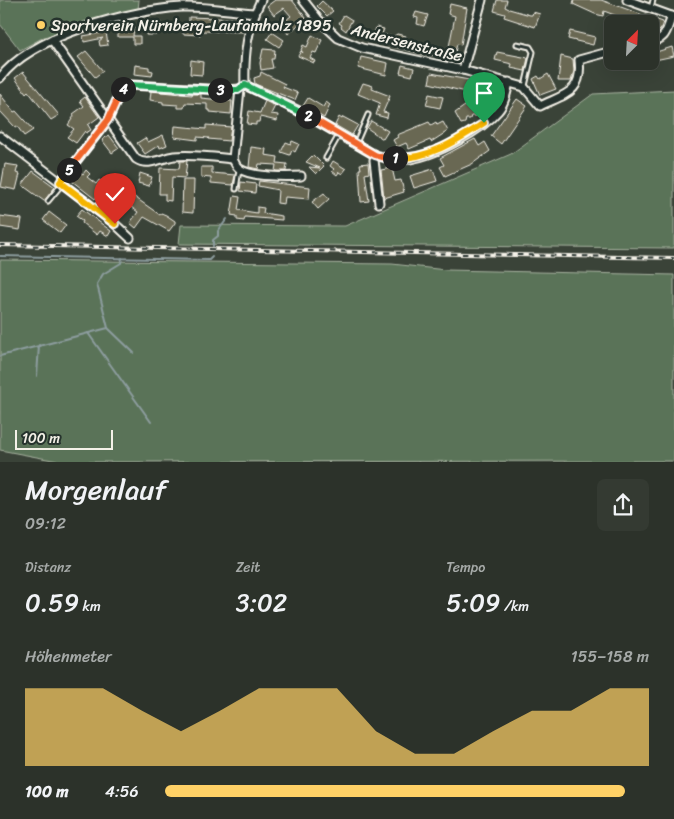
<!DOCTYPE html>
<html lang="de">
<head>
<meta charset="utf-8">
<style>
  :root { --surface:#2c322a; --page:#343a32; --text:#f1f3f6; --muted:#a6aaa8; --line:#484d47; --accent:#ffd166 }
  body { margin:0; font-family:Sriracha,sans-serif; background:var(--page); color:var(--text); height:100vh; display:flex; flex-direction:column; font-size:19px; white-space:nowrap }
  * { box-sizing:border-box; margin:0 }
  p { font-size:16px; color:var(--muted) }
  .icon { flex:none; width:28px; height:28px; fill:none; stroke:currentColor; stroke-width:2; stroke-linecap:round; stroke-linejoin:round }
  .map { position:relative; height:462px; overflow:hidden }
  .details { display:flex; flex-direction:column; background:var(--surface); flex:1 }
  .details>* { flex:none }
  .needle { width:32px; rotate:24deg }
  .tools { position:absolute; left:604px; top:15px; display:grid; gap:10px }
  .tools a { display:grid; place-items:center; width:55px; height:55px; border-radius:8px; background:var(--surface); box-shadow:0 5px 20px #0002,0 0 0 1px var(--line); font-size:25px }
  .scale { position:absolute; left:15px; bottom:12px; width:98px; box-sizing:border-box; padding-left:5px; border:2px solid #f4f1e8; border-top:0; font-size:14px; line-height:18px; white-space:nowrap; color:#f4f1e8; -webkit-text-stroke:4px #26332d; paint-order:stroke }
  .pin { position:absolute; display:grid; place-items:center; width:42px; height:42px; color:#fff; margin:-51px -21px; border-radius:50% 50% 50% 0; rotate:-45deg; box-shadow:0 0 5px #0007 }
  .pin .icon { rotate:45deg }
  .km { position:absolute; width:25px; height:25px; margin:-12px; border-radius:50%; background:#222; color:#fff; font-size:14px; line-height:25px; text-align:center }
  .round { display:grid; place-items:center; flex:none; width:52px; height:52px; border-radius:8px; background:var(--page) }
  .summary { display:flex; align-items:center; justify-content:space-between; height:85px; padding:0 25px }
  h1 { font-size:28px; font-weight:600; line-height:38px }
  .metrics { display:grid; grid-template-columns:repeat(3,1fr); gap:8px; height:85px; padding:5px 25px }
  .metrics div { display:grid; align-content:center }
  .metrics b { font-size:25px; font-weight:600 }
  .metrics small { font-size:14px; font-weight:400 }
  .metrics p { font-size:14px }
  .chart { height:140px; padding:10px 25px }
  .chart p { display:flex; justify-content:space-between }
  .chart svg { width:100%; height:90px; margin-top:5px; fill:var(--accent); opacity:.7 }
  ul { padding:0 25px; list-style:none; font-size:16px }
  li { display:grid; grid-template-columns:80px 60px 1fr; align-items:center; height:38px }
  li i { height:12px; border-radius:6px; background:var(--accent) }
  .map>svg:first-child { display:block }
  .green { fill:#5a7358; stroke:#a7b2a0 }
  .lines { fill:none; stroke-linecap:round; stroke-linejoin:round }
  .stream { stroke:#8d9d9f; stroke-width:2 }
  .building { fill:#696753; stroke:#f4f1e8 }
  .service-casing { stroke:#f4f1e8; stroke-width:7 }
  .minor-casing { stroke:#f4f1e8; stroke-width:11 }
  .service { stroke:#26332d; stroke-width:3 }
  .minor { stroke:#26332d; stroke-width:7 }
  .rail-casing { stroke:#f4f1e8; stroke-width:4 }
  .rail { stroke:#26332d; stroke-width:2; stroke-dasharray:5.5; stroke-linecap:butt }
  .split-1-casing { stroke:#fff; stroke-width:10 }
  .split-2-casing { stroke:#fff; stroke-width:10 }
  .split-3-casing { stroke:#fff; stroke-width:10 }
  .split-4-casing { stroke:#fff; stroke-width:10 }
  .split-5-casing { stroke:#fff; stroke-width:10 }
  .split-6-casing { stroke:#fff; stroke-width:10 }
  .split-1 { stroke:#f5b400; stroke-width:6 }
  .split-2 { stroke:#f0652b; stroke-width:6 }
  .split-3 { stroke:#22a559; stroke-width:6 }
  .split-4 { stroke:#22a559; stroke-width:6 }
  .split-5 { stroke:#f0652b; stroke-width:6 }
  .split-6 { stroke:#f5b400; stroke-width:6 }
  .poi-dot { fill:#ffd166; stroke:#26332d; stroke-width:2 }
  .labels { text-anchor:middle; stroke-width:5; stroke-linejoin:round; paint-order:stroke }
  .poi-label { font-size:16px; fill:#f4f1e8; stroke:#26332d; text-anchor:start }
  .street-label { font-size:16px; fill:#f4f1e8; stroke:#26332d }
</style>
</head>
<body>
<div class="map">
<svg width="674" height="462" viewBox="0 0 674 462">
  <rect width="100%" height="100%" fill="#3a4338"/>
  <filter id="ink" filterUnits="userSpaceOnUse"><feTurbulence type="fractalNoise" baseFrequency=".02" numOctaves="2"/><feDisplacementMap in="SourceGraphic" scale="10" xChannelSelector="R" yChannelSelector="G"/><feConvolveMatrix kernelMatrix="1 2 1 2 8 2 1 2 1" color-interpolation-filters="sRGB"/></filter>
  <g filter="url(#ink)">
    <g class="green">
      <path d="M0,0H139L138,10L44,37L20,50L0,24Z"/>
      <path d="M674,90V248L179,244L181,225L345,226L511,154L593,94Z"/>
      <path d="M0,260L392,264L446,270L674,275V461L63,462L0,450Z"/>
    </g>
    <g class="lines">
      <g class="stream">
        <path d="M240,124L243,97"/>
        <path d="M213,246V240L218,236V231L227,219"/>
        <path d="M0,256L209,260L212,257"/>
        <path d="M108,328L134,353"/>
        <path d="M88,333L151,422"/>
        <path d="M0,356L108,328L97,284L103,274L121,263L122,258"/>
        <path d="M37,376L39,345"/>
      </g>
    </g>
    <g class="building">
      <path d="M275,0H292L306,18L288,34L281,24L291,16L284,8L274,15L267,6Z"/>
      <path d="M497,0H507L505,7L509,9L530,15H532L533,12L540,14L535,27L504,17L505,14L494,11Z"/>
      <path d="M574,0H601L663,22L660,31L650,28V24H629L630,21L604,11L603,16L595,14L573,4Z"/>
      <path d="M322,1L333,11L327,16L317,6Z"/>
      <path d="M450,4L467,8L461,45L457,44L453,60L431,55L433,48L448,52L455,16L448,14Z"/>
      <path d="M416,12L428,15L424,26L417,24L418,18L414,17Z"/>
      <path d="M344,15L352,20L346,31L341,27L342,25L339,23Z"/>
      <path d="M189,17L243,19V32L200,31V35L183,34V27H189Z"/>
      <path d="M147,22L161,23V30L158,29L156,35H146Z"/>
      <path d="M118,27H134L133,36H140V44H133V37H118Z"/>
      <path d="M376,27L384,29L382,34L393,37L397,34L406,36L405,40L422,45V48L431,50L430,56L391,46L387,42L373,38Z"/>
      <path d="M570,31L595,37L593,45L568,39Z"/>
      <path d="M106,32L108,45L100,46L99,41L103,38L84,42L83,36Z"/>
      <path d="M272,32L284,40L279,47L267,39Z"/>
      <path d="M312,35L322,40L316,53L313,52L310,58L315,61L314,63L298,56L301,51L303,53L301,50L303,45L307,47Z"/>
      <path d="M672,47L674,56L650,61V54Z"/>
      <path d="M263,49L275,50L274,59H271L273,68L261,70L260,63Z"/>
      <path d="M86,51L103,71L95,77L78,57Z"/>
      <path d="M497,52L528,58L525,71L511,68L512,64L495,60Z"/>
      <path d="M561,56L573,59L574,71L571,81H558Z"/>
      <path d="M361,57L388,63L386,75L358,68Z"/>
      <path d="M191,60L203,62L202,75L190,74Z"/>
      <path d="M135,65L149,67V70L153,71L152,76L134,74Z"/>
      <path d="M402,65L414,68L412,76L400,73Z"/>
      <path d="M23,72L59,115L51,120L28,91L26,93L15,78Z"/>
      <path d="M261,72L285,84L283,87L298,93L295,100L255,84L254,78L260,76Z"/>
      <path d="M431,73L469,80L466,92L429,83Z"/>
      <path d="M548,74L556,89L540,95L533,79L538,76L540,79Z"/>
      <path d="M363,83L373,86L372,89L390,96L383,112L388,113L387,118L376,115L380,103L358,94Z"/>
      <path d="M485,84L497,87L494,100L480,97L484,95Z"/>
      <path d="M151,91L192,95V94H201V98L232,101L231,114L210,112V110H207V104L185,103L184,108H178V105L163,104V102L150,100Z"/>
      <path d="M0,94L14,112L16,111L33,130L24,136L17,126L15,127L0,111Z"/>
      <path d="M429,94L443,97L440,108L426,105Z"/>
      <path d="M85,97L99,117L88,125L91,130L86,133L85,131L76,143L67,137L74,129L68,125L74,116L73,114L84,106L80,101Z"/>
      <path d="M308,98L323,107L326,102L330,105L324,118L303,106Z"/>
      <path d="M517,99L527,106L501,144L491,136Z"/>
      <path d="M265,101L275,106L271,114L278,115L277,121L260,117L259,122H256V125L247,124L249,111L260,113Z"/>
      <path d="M469,103L473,110L482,105L485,109L476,116H471L470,119H466L465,123L461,124L455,113Z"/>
      <path d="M339,117L342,119L343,117L358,125L352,135L335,125Z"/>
      <path d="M371,121L388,131L383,139L367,128Z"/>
      <path d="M429,122L431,125L436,122L437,125L443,122L448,131L431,142L430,140L409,149L406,143L397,147L393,140L398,137L397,135Z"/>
      <path d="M206,125L231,127L229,141L208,139L209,138L197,137V140L174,137L175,126L206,129Z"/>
      <path d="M109,135L119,148L112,153L102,140Z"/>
      <path d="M163,135L167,145L160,148L159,145L145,154L137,143L145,138L148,142Z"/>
      <path d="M475,139L479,146L485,142L490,151L472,164L445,176L440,167L444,165L440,158Z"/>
      <path d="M292,141L299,144L295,152L292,150L290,155L281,152L286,142L291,144Z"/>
      <path d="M251,147L266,149L265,155L278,157L277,163L287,164L286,171H275L276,165L259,164L258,169L249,167Z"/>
      <path d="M313,155L324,166L316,174L309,167L320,168L306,162Z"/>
      <path d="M180,161H187L185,178L172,177L171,201L165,200V194H159L160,168L179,169Z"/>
      <path d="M333,161L346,169L342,174L339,172L337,175L332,171L334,169L330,166Z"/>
      <path d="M368,163L369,173L365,174L369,201L361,202L359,169H361L360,164Z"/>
      <path d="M5,164L18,166L16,173L20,174L16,190L1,187Z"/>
      <path d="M201,167H212V173L235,175L233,185L211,183V178L201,177Z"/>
      <path d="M392,168L395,181L401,180L404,192L384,198L381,170Z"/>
      <path d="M433,169L437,181L414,188L410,176Z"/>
      <path d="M86,170L90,174L87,177L96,184L99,180L123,196L126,191L160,215L161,213L166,215L175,221V223L169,231L144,217L136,228L130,223L138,212L124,202L116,213L107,207L111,201L106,197L100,192L95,199L72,181L79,171L83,174Z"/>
      <path d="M33,171L55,187L44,201L22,185Z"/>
      <path d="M140,173L152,177L149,186L138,183Z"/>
      <path d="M183,180H194L193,213L182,212Z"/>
      <path d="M259,181L310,187L309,199L285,197L284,204L277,203L278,190L258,186Z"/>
      <path d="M241,182L256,184L255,193L240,191Z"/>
      <path d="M324,193L329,199L318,209L312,202Z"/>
      <path d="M234,196L240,197L238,210L257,213V207L264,208L263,213L282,216V220L245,217L244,221L237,220V216L231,215Z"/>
      <path d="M82,209L111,231L108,236L100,231L97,235L82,223L83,221L76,216Z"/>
      <path d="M49,212L66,225L60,233L43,220Z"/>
      <path d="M0,216L22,219L20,230L0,227Z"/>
    </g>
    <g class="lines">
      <g class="service-casing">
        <g id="service">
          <path d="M651,8L653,0"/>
          <path d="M517,44L530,47L533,52L525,86"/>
          <path d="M356,143L368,115"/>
          <path d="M326,158L339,135"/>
          <path d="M236,189L239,170"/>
          <path d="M48,201L62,184"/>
        </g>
      </g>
      <g class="minor-casing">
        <g id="minor">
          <path d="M303,0L318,19L338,38L362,48L463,70L524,87L540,106C565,94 583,93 579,60L612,51"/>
          <path d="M627,0L674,17"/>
          <path d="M52,40L136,159C148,167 161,158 174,156C192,154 214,157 233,159"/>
          <path d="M650,42C667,39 666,31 672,16"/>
          <path d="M463,70L482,0"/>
          <path d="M0,78C32,35 130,10 182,7C206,6 231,11 255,13"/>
          <path d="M245,85L299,111L375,155C386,158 398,160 410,159C436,155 481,131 498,111C505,103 507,91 509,82"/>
          <path d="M245,85C244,54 247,28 261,0"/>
          <path d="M243,87L240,89L233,159C235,163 236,167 240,169C251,177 287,177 301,176"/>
          <path d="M0,136L115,224L130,238"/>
          <path d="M375,155L374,160L379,203"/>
          <path d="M60,182L108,120L121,91L130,85L226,90L240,89"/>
        </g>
      </g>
      <use href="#service" class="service"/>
      <use href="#minor" class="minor"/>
      <g class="rail-casing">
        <path id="rail" d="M0,245L674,258"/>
      </g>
      <use href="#rail" class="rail"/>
    </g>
  </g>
  <g class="lines" filter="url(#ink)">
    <g class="split-1-casing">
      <path id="split-1" d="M395,158C429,159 456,141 484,123"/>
    </g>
    <g class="split-2-casing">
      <path id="split-2" d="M308,116L375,155L385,158H395"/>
    </g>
    <g class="split-3-casing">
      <path id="split-3" d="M220,90H238L245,85L308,116"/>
    </g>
    <g class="split-4-casing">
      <path id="split-4" d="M123,89L130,85L220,90"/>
    </g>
    <g class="split-5-casing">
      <path id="split-5" d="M69,170L108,120L121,91L123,89"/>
    </g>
    <g class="split-6-casing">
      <path id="split-6" d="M69,170L60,182L115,224"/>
    </g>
    <use href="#split-1" class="split-1"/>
    <use href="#split-2" class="split-2"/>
    <use href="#split-3" class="split-3"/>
    <use href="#split-4" class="split-4"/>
    <use href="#split-5" class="split-5"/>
    <use href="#split-6" class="split-6"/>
  </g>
  <circle class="poi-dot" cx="41" cy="25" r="5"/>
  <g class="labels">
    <g class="poi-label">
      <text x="51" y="31">Sportverein Nürnberg-Laufamholz 1895</text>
    </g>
    <g class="street-label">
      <text transform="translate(407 42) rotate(14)" y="6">Andersenstraße</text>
    </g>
  </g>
</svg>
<div class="tools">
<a><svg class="needle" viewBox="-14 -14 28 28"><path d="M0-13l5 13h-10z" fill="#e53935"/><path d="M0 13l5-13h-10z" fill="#a6aaa8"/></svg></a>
</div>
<div class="scale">100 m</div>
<div class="pin" style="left:484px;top:123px;background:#1e9e55"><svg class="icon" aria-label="arrive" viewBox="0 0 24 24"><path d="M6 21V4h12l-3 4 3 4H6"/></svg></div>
<div class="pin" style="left:115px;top:224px;background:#d93025"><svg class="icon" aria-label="check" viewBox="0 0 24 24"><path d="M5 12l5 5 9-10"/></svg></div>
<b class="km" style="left:395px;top:158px">1</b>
<b class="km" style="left:308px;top:116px">2</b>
<b class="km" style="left:220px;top:90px">3</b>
<b class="km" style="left:123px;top:89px">4</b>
<b class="km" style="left:69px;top:170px">5</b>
</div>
<section class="details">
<div class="summary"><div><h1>Morgenlauf</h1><p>09:12</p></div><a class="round"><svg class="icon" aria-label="share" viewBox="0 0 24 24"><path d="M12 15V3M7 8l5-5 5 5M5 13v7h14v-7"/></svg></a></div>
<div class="metrics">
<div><p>Distanz</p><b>0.59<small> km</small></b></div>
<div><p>Zeit</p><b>3:02</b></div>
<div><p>Tempo</p><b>5:09<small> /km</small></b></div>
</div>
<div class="chart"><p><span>Höhenmeter</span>155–158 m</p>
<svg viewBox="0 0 160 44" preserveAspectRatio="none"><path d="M0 44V6L10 6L20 6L30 17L40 27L50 17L60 6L70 6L80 6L90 27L100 38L110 38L120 27L130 17L140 17L150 6L160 6V44z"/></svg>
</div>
<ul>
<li><b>100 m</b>4:56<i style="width:95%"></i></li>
</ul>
</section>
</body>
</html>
